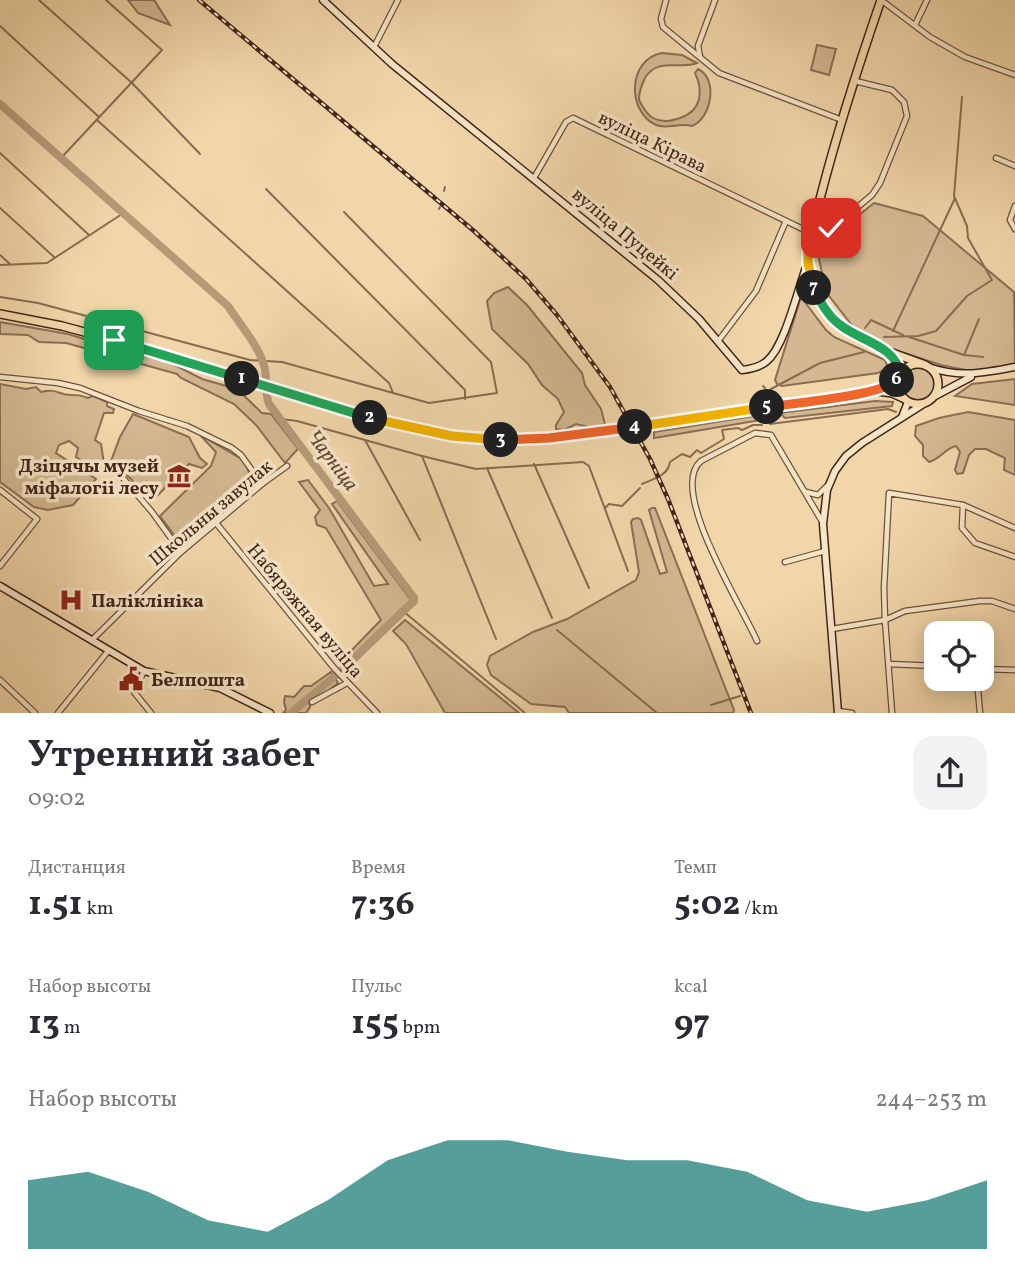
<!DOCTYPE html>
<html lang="ru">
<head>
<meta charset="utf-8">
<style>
  :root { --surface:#fff; --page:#f2f2f3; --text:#2b2b33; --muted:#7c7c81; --accent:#0f766e }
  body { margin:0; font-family:Vollkorn,serif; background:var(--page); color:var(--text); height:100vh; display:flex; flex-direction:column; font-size:26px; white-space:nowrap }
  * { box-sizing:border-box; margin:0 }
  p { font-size:23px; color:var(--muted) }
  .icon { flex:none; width:38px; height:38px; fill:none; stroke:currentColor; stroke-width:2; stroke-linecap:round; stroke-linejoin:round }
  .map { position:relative; height:713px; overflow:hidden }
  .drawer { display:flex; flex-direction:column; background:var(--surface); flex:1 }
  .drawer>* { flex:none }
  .tools { position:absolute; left:924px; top:621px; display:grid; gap:14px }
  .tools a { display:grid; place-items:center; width:70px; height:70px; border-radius:14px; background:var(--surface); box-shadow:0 4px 18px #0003; font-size:35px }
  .pin { position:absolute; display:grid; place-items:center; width:60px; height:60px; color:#fff; margin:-30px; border-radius:14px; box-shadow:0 4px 10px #0006 }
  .km { position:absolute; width:35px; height:35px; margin:-18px; border-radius:50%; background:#222; color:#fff; font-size:19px; line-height:35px; text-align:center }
  .round { display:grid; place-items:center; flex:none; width:74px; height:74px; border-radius:21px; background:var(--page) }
  .headline { display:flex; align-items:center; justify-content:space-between; height:119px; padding:0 28px }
  h1 { font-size:38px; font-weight:700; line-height:52px }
  .figures { display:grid; grid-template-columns:repeat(3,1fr); gap:10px; height:119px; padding:7px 28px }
  .figures div { display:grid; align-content:center }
  .figures b { font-size:35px; font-weight:700 }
  .figures small { font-size:19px; font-weight:400 }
  .figures p { font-size:19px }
  .chart { height:196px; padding:14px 28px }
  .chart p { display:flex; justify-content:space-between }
  .chart svg { width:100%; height:126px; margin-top:7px; fill:var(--accent); opacity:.7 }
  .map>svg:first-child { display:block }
  .green { fill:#d3b891; stroke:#8a6f55; stroke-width:2 }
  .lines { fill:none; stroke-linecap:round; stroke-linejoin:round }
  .stream { stroke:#886c52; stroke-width:2 }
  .river { stroke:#b69a78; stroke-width:8 }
  .street-casing { stroke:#6e523d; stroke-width:7 }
  .secondary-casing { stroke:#422619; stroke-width:9 }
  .primary-casing { stroke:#422619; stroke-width:10 }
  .street { stroke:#f6e4c7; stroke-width:4.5 }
  .secondary { stroke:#f6e4c7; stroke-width:6 }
  .primary { stroke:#f1d6a9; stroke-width:7 }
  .rail-casing { stroke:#422619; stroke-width:4.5 }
  .rail { stroke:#f6e4c7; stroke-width:2; stroke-dasharray:5; stroke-linecap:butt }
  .primary-bridge-casing { stroke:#422619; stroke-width:10; stroke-linecap:butt }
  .primary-bridge { stroke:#f1d6a9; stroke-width:7 }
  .split-1-casing { stroke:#fff; stroke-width:14 }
  .split-2-casing { stroke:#fff; stroke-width:14 }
  .split-3-casing { stroke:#fff; stroke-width:14 }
  .split-4-casing { stroke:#fff; stroke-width:14 }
  .split-5-casing { stroke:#fff; stroke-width:14 }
  .split-6-casing { stroke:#fff; stroke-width:14 }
  .split-7-casing { stroke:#fff; stroke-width:14 }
  .split-8-casing { stroke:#fff; stroke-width:14 }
  .split-1 { stroke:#22a559; stroke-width:9 }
  .split-2 { stroke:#22a559; stroke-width:9 }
  .split-3 { stroke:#f5b400; stroke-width:9 }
  .split-4 { stroke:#f0652b; stroke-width:9 }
  .split-5 { stroke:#f5b400; stroke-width:9 }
  .split-6 { stroke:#f0652b; stroke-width:9 }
  .split-7 { stroke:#22a559; stroke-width:9 }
  .split-8 { stroke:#f5b400; stroke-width:9 }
  .labels { text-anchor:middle; stroke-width:7; stroke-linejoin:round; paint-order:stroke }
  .street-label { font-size:19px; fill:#422619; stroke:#f6e4c7 }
  .poi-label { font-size:19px; font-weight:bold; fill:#422619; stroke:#f6e4c7; text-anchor:start }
  .water-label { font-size:21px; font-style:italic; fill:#654936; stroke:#f6e4c7 }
</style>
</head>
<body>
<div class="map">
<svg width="1015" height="713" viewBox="0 0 1015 713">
  <rect width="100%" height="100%" fill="#f1d6a9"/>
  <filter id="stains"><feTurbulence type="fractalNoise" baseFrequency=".00286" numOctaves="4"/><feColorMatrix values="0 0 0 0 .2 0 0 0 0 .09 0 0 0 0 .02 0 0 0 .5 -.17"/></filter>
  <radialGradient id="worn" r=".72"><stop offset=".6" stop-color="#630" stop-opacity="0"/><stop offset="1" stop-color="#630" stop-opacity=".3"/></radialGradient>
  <g class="green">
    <path d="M128,0H154L170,25L138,13Z"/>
    <path d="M817,45L836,49L829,75L811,70Z"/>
    <path d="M662,53L682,55L697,63C681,70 657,57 645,78C641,86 639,92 639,100C643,107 646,114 653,118C662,123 671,121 680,118C701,111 704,92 695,73L698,69C719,79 711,119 692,126C678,122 669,130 656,125C626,111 628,59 662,53Z"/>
    <path d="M874,203L923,216L1014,292L1015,364L975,372L941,365L885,347L854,328L826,292L818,254L849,223Z"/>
    <path d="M508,287L527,305L582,373L585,385L601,409L605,424L593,428L576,424L564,430L556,429V425L564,412L558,399L542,385L528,364L492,329L487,301L494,293Z"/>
    <path d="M801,297L826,330L834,337L885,360L888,368L878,373L782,386L777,384L775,380Z"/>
    <path d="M0,322L68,334L123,351L169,362L202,379L237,389L262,413L271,414L298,449L285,463L256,425L234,404L181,378L177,374L66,343L39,342L28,335L0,334Z"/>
    <circle cx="918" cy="385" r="17"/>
    <path d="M1015,379V405L955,396L972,384Z"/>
    <path d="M0,384L26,389L36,387L41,392C58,388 58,395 71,395C78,395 80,395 88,398L93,396L107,402V406L114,409L113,413H104L95,440L101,444L105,470L96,474L88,465L76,457L78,448L69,441L59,445L56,453L96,479L73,505L48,510L34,507L0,482Z"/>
    <path d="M875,401L893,402L892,406L785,418L780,413Z"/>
    <path d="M968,412L1015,420V475L1004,470L1005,458L986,449H975L969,455L963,473L957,474L955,470L960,452L956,446C946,448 940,459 929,462L923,456V445L915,436L916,426L939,418Z"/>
    <path d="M133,414L189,437L200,458L207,464L202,468L189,464L153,500L139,492L132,480L111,461L120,437Z"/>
    <path d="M760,415L761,420L654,438V432Z"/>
    <path d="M200,435L245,461L254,488L184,548L160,516L211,466L216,452Z"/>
    <path d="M308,480L329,508L374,586L388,584L332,504L337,501L411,600L346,662L345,657L381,620L326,528L317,525L315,517L320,510L299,482Z"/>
    <path d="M652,508H655L734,710L733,713H569L565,707L531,704L491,675L487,665L490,656L533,632L567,619L636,580L639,572L631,522L633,519L638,518L641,520L660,574L667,572L649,510Z"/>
    <path d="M405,620L519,713H445L406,644L393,631Z"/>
    <path d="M331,672L338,683L322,696H316L309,702L310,707L306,713H283L286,710L284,702L285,696L294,697L304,686H311Z"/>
  </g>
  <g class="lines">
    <g class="stream">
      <path d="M39,0L132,83L200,154"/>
      <path d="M0,26L99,117"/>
      <path d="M97,120L389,383L393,393"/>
      <path d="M0,153L89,235"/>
      <path d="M61,158L162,50L106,0"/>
      <path d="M266,189L465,390V399"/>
      <path d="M444,191L445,187"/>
      <path d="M0,208L54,257"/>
      <path d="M439,209L440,207"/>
      <path d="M0,255L10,264"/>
      <path d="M0,265L47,263L122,214"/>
      <path d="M0,297L38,303L250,360L282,362L429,403L497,393L491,362L344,212"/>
      <path d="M979,319L964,355L983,357"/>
      <path d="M865,328L871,320L903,335"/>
      <path d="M893,331L955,198"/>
      <path d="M884,337L918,336L936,331L967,296L992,280L968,238L967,226L954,196L962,97"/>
      <path d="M909,337L964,355"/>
      <path d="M763,386L765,388"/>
      <path d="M771,389L820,363L864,352"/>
      <path d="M281,419L297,421L365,440L420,540"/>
      <path d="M770,424L888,409L896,412"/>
      <path d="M365,440L422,456L496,639"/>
      <path d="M422,456L476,469L583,462L589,466L628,571"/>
      <path d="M534,464L589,588"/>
      <path d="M487,468L552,618"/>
      <path d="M642,484C653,479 668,476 670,462L682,454L690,457L697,450L701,453L724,439L722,430L738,428L742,430L753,425H762"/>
      <path d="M605,508L609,504L622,506L640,488"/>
      <path d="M403,611L525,713"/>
      <path d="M557,630L657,713"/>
      <path d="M711,705L740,696"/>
    </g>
    <path class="river" d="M0,104L228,306C240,325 257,343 264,365C268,378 264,391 269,404L414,598V601L341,671L291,713"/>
    <g class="street-casing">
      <g id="street">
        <path d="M666,0L661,19L663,27L719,73L842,120"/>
        <path d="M881,0L930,37L965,57L1015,75"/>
        <path d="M915,25L927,0"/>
        <path d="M374,47L398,0"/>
        <path d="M700,57L698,46L715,0"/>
        <path d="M996,158L1015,166"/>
        <path d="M534,178L566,122L573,118L811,233"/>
        <path d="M1015,206L1010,220L1015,229"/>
        <path d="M809,248L872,195L880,183L907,116L904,102L892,90L855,81"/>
        <path d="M719,340L756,291L786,221"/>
        <path d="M0,377L58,383L80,388L139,411L187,426L232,448L241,455L262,484"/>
        <path d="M111,464L152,512L181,552"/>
        <path d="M0,490L37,519L0,566"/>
        <path d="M806,492L818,495L827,486"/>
        <path d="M963,505L1015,528"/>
        <path d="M216,523L334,668L377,713"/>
        <path d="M1015,557L975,543L962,528L963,505L889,493L884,588L885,620L905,611L980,601H992L1015,609"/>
        <path d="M785,562L825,551"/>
        <path d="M832,629L885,620L892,713"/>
        <path d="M92,640L181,552L262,484L287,466"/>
        <path d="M757,641C743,608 667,489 701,461L755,433L771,435L823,523"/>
        <path d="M889,664L936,666"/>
        <path d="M982,669L1015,670"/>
        <path d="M144,671L134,692L151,713"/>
        <path d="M977,679L980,713"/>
        <path d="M0,680L35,713"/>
        <path d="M312,702L347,683"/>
        <path d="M838,711L852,713"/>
        <path d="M58,713L109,650"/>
      </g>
    </g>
    <g class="secondary-casing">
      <g id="secondary">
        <path d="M323,0L392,64L658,280L699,319L742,370C752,369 760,367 767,361C785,346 798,288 807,265"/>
        <path d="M928,367C961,378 981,373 1015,367"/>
        <path d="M935,396L971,377"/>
        <path d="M902,417L908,402"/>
        <path d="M0,586L144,671L220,688L270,713"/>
        <path d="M838,713L823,524L827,490L835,471L846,456L862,443L925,403"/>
      </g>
    </g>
    <g class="primary-casing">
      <g id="primary">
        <path d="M881,0C859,64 838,129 821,195C816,216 807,240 808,263C808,280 817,299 827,312C850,342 892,352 925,365"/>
        <path d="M0,314L62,326L114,340L382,422C413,429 445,436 477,439C522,442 566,436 611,431"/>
        <path d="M887,352L895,359L900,374"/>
        <circle cx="918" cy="384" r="20"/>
        <path d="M878,391L892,393L903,398"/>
        <path d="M658,424L874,391L894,384L898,379"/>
      </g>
    </g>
    <use href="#street" class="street"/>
    <use href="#secondary" class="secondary"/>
    <use href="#primary" class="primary"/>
    <g class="rail-casing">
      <path id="rail" d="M199,0L474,231L526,279L557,315L610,387L650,459L668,499L751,713"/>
    </g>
    <use href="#rail" class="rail"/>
    <g class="primary-bridge-casing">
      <path id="primary-bridge" d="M611,431L658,424"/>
    </g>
    <use href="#primary-bridge" class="primary-bridge"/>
  </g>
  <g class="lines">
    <g class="split-1-casing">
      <path id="split-1" d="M114,340L242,379"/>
    </g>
    <g class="split-2-casing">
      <path id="split-2" d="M242,379L370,418"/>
    </g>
    <g class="split-3-casing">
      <path id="split-3" d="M370,418L452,436L501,440"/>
    </g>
    <g class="split-4-casing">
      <path id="split-4" d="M501,440L549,438L635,427"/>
    </g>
    <g class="split-5-casing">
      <path id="split-5" d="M635,427L767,407"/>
    </g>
    <g class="split-6-casing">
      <path id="split-6" d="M767,407C793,403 881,396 897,380"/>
    </g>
    <g class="split-7-casing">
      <path id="split-7" d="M814,288C820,302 827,315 839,324C859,341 896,345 900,374L897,380"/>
    </g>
    <g class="split-8-casing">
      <path id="split-8" d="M814,288L808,263V248L831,228"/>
    </g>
    <use href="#split-1" class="split-1"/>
    <use href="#split-2" class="split-2"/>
    <use href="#split-3" class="split-3"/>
    <use href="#split-4" class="split-4"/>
    <use href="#split-5" class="split-5"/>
    <use href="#split-6" class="split-6"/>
    <use href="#split-7" class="split-7"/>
    <use href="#split-8" class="split-8"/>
  </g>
  <defs>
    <g id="museum-bare" transform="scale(1.89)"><path d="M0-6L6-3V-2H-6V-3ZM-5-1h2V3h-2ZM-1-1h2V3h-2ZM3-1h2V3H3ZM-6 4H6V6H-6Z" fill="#8f2418" stroke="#f6e4c7" stroke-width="2.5" paint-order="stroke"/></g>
    <g id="hospital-bare" transform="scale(1.89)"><path d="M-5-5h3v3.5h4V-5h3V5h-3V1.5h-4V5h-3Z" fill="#8f2418" stroke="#f6e4c7" stroke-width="2.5" paint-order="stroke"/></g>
    <g id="civic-bare" transform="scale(1.89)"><path d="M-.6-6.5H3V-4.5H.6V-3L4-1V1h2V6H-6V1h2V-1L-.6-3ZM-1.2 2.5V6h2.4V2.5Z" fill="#8f2418" stroke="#f6e4c7" stroke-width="2.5" paint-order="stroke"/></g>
  </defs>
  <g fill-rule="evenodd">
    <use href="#museum-bare" x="179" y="476"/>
    <use href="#hospital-bare" x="71" y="600"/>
    <use href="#civic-bare" x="131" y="679"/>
  </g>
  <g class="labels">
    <g class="street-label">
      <text transform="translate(653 141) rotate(26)" y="7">вуліца Кірава</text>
      <text transform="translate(626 233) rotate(40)" y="7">вуліца Пуцейкі</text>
      <text transform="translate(210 512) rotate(-40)" y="7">Школьны завулак</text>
      <text transform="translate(306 610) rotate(50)" y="7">Набярэжная вуліца</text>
    </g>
    <g class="poi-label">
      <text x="159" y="472" text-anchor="end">Дзіцячы музей<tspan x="159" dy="22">міфалогіі лесу</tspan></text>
      <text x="91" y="607">Паліклініка</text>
      <text x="151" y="686">Белпошта</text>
    </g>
    <g class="water-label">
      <text transform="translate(333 460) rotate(53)" y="7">Чарніца</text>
    </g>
  </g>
  <rect width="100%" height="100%" filter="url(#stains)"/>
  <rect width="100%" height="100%" fill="url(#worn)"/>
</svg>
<div class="tools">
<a><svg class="icon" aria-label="locate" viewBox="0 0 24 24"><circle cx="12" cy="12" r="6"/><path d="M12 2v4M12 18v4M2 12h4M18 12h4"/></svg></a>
</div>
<div class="pin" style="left:114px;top:340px;background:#1e9e55"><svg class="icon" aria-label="arrive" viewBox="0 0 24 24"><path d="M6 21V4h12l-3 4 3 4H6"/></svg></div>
<div class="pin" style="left:831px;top:228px;background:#d93025"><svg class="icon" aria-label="check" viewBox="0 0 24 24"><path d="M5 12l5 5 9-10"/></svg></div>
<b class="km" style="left:242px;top:379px">1</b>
<b class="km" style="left:370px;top:418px">2</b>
<b class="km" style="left:501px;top:440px">3</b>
<b class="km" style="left:635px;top:427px">4</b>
<b class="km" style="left:767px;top:407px">5</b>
<b class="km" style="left:897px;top:380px">6</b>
<b class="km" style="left:814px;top:288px">7</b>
</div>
<section class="drawer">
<div class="headline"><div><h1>Утренний забег</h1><p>09:02</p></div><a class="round"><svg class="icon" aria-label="share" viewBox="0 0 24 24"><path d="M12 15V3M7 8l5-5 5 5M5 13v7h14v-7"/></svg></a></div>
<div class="figures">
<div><p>Дистанция</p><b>1.51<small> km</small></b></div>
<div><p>Время</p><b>7:36</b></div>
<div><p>Темп</p><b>5:02<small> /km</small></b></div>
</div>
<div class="figures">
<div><p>Набор высоты</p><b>13<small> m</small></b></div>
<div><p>Пульс</p><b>155<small> bpm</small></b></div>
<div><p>kcal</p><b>97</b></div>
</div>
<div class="chart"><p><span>Набор высоты</span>244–253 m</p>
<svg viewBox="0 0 160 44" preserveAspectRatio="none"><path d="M0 44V20L10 17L20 24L30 34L40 38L50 27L60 13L70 6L80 6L90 10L100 13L110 13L120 17L130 27L140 31L150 27L160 20V44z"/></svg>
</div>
</section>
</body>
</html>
